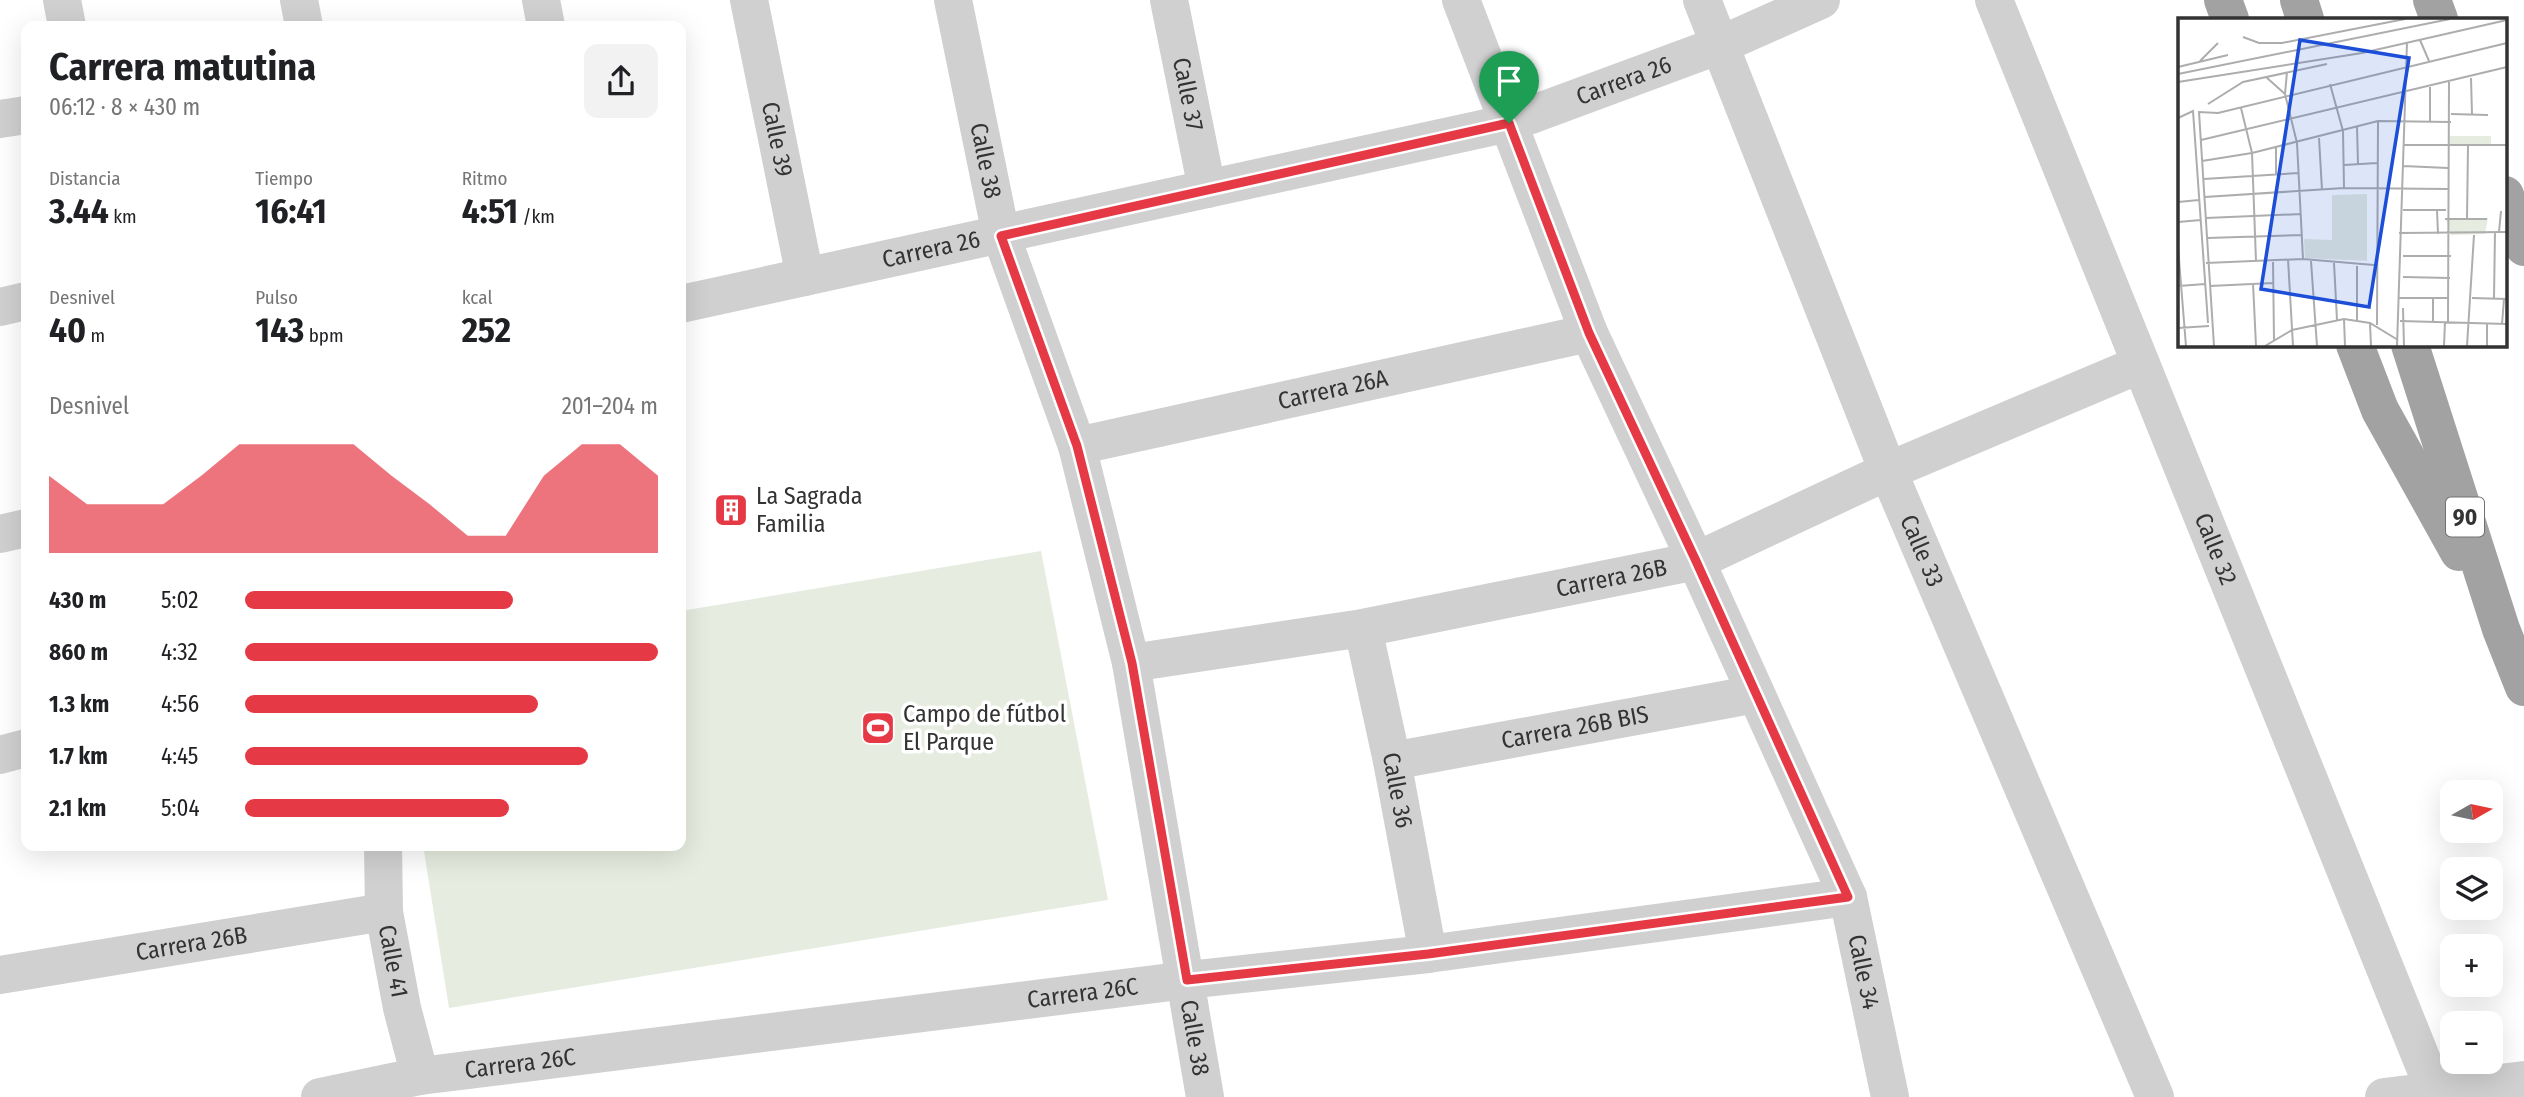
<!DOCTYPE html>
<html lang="es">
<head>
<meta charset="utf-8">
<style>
  :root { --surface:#fff; --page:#f2f2f2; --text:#202124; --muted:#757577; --accent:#e63946 }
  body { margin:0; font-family:"Fira Sans Condensed",sans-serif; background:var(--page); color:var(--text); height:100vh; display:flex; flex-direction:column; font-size:26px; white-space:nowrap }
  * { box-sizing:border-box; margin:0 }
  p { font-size:23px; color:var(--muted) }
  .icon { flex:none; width:38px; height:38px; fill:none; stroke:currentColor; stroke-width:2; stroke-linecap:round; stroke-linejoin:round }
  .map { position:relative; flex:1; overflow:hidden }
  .details { position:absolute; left:21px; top:21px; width:665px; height:830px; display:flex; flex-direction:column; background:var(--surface); border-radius:14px; box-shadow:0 7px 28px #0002 }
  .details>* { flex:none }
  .needle { width:46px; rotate:81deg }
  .fabs { position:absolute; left:2440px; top:780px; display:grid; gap:14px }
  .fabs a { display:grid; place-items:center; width:63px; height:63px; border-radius:14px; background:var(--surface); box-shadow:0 7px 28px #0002; font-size:35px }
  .pin { position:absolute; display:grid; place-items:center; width:60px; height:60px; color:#fff; margin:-72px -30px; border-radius:50% 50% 50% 0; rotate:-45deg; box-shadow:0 0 7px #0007 }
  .pin .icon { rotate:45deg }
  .round { display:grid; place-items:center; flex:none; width:74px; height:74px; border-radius:14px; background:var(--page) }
  .overview { display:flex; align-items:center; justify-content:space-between; height:119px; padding:0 28px }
  h1 { font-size:38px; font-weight:700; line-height:52px }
  .figures { display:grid; grid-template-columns:repeat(3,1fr); gap:10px; height:119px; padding:7px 28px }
  .figures div { display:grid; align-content:center }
  .figures b { font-size:35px; font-weight:700 }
  .figures small { font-size:19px; font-weight:400 }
  .figures p { font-size:19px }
  .chart { height:196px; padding:14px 28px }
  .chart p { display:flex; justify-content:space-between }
  .chart svg { width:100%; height:126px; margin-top:7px; fill:var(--accent); opacity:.7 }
  ul { padding:0 28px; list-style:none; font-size:23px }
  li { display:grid; grid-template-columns:112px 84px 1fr; align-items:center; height:52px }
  li i { height:18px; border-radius:9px; background:var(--accent) }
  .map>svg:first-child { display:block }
  .green { fill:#e6ecdf }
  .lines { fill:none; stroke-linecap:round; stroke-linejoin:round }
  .minor { stroke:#d0d0d0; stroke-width:38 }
  .trunk { stroke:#a2a2a2; stroke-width:38 }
  .route-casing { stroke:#fff; stroke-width:14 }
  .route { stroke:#e63946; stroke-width:9 }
  .labels { text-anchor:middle; stroke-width:7; stroke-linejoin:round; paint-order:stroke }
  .shield { fill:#fff; stroke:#707070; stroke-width:2 }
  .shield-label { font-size:23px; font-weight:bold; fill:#333 }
  .street-label { font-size:24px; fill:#333; stroke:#fff }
  .poi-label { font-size:24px; fill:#333; stroke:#fff; text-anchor:start }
  .inset-road { fill:none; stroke:#adadad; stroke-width:2 }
  .view { fill:#1d4ed8; fill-opacity:0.15; stroke:#1d4ed8; stroke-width:3.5 }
  .inset-edge { fill:none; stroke:#333; stroke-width:3.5 }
</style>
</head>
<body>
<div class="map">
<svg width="2524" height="1097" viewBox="0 0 2524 1097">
  <rect width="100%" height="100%" fill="#fff"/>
  <path class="green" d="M1041,551L1108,900L449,1008L423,845H681V611Z"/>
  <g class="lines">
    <g class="minor">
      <path d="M62,0L67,26"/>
      <path d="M299,0L304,26"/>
      <path d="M541,0L546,26"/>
      <path id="s1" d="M749,0L805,277"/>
      <path id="s2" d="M953,0L1001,235L1077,446L1131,663L1205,1097"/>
      <path id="s3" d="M1169,0L1207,189"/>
      <path id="s4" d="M1461,0L1589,333L1696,561L1848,897L1890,1097"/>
      <path id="s5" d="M1702,0L1888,471L2155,1097"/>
      <path id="s6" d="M1994,0L2437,1097"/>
      <path d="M0,119L26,115"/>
      <path id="s7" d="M681,304L1509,123L1720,45L1821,0"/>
      <path d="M0,307L26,301"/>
      <path id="s8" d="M1077,446L1589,333"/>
      <path d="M0,534L26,528"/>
      <path id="s9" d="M1363,628L1392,761L1428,954"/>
      <path id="s10" d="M1131,663L1363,628L1696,561L1888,471L2141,364"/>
      <path d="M0,755L26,748"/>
      <path id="s11" d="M1392,761L1756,694"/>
      <path id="s12" d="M383,845L384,912L402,1008L420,1076"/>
      <path id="s13" d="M0,975L384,912"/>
      <path id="s14" d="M320,1097L420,1076L1187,980L1428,954L1848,897"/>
      <path d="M2384,1097L2524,1080"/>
    </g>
    <g class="trunk">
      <path d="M2223,0L2230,19"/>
      <path d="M2299,0L2305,19"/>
      <path d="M2432,0L2439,19"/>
      <path d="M2505,195L2524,247"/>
      <path d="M2355,345L2380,410L2459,552"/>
      <path d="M2410,345L2501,629L2524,687"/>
    </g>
  </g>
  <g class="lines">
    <g class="route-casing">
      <path id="route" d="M1509,123L1589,333L1696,561L1848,897L1428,954L1187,980L1132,663L1077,446L1001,236Z"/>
    </g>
    <use href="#route" class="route"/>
  </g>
  <defs>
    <g id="building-square" transform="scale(1.75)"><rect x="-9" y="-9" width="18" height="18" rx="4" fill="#e63946" stroke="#fff"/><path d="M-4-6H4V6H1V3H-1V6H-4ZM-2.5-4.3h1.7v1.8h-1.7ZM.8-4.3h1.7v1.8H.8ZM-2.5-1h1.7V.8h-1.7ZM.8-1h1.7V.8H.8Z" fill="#fff"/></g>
    <g id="stadium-square" transform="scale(1.75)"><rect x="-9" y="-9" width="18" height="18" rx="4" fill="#e63946" stroke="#fff"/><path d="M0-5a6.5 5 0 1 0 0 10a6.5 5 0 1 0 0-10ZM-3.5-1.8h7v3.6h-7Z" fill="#fff"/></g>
  </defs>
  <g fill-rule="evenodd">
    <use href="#building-square" x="731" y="510"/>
    <use href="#stadium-square" x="878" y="728"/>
  </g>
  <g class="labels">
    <rect class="shield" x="2446" y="497.5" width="38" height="39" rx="5"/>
    <g class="shield-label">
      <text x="2465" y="525">90</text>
    </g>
    <g class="street-label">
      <text dy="8" stroke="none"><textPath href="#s7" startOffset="970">Carrera 26</textPath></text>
      <text dy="8" stroke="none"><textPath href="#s3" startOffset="96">Calle 37</textPath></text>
      <text dy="8" stroke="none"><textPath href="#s1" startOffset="142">Calle 39</textPath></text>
      <text dy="8" stroke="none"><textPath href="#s2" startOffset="164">Calle 38</textPath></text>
      <text dy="8" stroke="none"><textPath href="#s7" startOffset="256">Carrera 26</textPath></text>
      <text dy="8" stroke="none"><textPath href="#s8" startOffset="262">Carrera 26A</textPath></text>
      <text dy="8" stroke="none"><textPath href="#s6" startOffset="592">Calle 32</textPath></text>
      <text dy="8" stroke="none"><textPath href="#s5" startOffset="593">Calle 33</textPath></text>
      <text dy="8" stroke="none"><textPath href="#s10" startOffset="488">Carrera 26B</textPath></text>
      <text dy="8" stroke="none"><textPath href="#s11" startOffset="186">Carrera 26B BIS</textPath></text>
      <text dy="8" stroke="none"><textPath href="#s9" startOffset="166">Calle 36</textPath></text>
      <text dy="8" stroke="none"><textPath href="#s13" startOffset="194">Carrera 26B</textPath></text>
      <text dy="8" stroke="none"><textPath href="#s12" startOffset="117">Calle 41</textPath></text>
      <text dy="8" stroke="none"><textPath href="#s4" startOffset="1054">Calle 34</textPath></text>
      <text dy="8" stroke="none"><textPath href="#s14" startOffset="770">Carrera 26C</textPath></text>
      <text dy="8" stroke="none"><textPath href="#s2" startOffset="1068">Calle 38</textPath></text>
      <text dy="8" stroke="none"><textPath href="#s14" startOffset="203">Carrera 26C</textPath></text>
    </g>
    <g class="poi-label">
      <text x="756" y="504">La Sagrada<tspan x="756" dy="28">Familia</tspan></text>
      <text x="903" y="722">Campo de fútbol<tspan x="903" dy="28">El Parque</tspan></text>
    </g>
  </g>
  <g transform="translate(2178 18)">
    <rect width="329" height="329" fill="#fff"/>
    <path d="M272,118H313V128H271ZM189,176V243L127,240L126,221L154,222V177ZM310,200L307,216L273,217L268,201Z" fill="#e6ecdf"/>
    <path class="inset-road" d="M65,19L81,25H104L227,1M242,22L251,43M22,43L40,25M0,49L50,37M109,54L107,76L119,125L125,241M0,56L272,1M88,59L107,76M293,60L294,96M0,64L184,35L329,2M152,66L165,113L166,170M252,69V103M30,86L65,64L149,46M63,90L74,135L78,243M273,96L310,97M0,100L15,93L30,305M179,109L180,146M141,120L144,172M23,122L329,49M225,127H329M98,129V156M24,143L74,135L200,103L273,104M166,147L199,145M225,148L270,150M26,161L121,155M27,179L166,170L270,171M0,184L21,182M225,192H268M259,192L260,216M28,200L123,196M267,201H309M289,201L290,128M0,204L23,202M321,214L323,193M221,215L329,214M29,220L124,217M0,229L8,328M225,238H273M110,241L115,328M95,242L96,322M133,243L139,328M28,245L125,241L196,247M156,245L159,302M179,248V302M225,259L272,260M75,265L78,328M1,268L27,266M32,268L95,265M221,280H271M294,280L329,281M316,280L317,214M255,281V304M225,290L226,328M166,301L167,328M222,303L329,306M192,305L193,328M270,305L271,64M324,306L326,281M199,307L200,103M0,310L31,308M36,328L21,94L40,95L329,25M87,328L114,312L166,301L192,305L220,322M219,328L229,24M266,328L267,304M289,328L296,217M309,328V306"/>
    <path class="view" d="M122,22L231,40L191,289L83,271Z"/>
    <rect width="329" height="329" class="inset-edge"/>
  </g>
</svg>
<div class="fabs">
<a><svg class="needle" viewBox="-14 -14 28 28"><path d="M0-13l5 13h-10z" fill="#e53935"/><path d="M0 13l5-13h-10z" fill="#757577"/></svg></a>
<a><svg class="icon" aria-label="layers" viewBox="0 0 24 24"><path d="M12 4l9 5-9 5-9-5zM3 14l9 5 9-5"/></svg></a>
<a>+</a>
<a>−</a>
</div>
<div class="pin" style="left:1509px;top:123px;background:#1e9e55"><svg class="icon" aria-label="arrive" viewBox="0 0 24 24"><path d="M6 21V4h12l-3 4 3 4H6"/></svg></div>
<section class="details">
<div class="overview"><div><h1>Carrera matutina</h1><p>06:12 · 8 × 430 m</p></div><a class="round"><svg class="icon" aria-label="share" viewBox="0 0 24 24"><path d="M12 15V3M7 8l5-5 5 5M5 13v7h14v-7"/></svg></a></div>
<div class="figures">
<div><p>Distancia</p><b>3.44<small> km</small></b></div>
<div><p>Tiempo</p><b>16:41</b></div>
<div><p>Ritmo</p><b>4:51<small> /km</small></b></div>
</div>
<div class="figures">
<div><p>Desnivel</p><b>40<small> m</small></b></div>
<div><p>Pulso</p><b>143<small> bpm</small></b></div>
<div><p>kcal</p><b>252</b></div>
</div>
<div class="chart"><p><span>Desnivel</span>201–204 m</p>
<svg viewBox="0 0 160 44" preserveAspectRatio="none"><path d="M0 44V17L10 27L20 27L30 27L40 17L50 6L60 6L70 6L80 6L90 17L100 27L110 38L120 38L130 17L140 6L150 6L160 17V44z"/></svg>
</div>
<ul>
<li><b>430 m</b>5:02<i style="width:65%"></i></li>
<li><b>860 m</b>4:32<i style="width:100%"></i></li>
<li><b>1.3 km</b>4:56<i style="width:71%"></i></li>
<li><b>1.7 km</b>4:45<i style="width:83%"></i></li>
<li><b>2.1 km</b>5:04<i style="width:64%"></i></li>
</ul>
</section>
</div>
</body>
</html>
